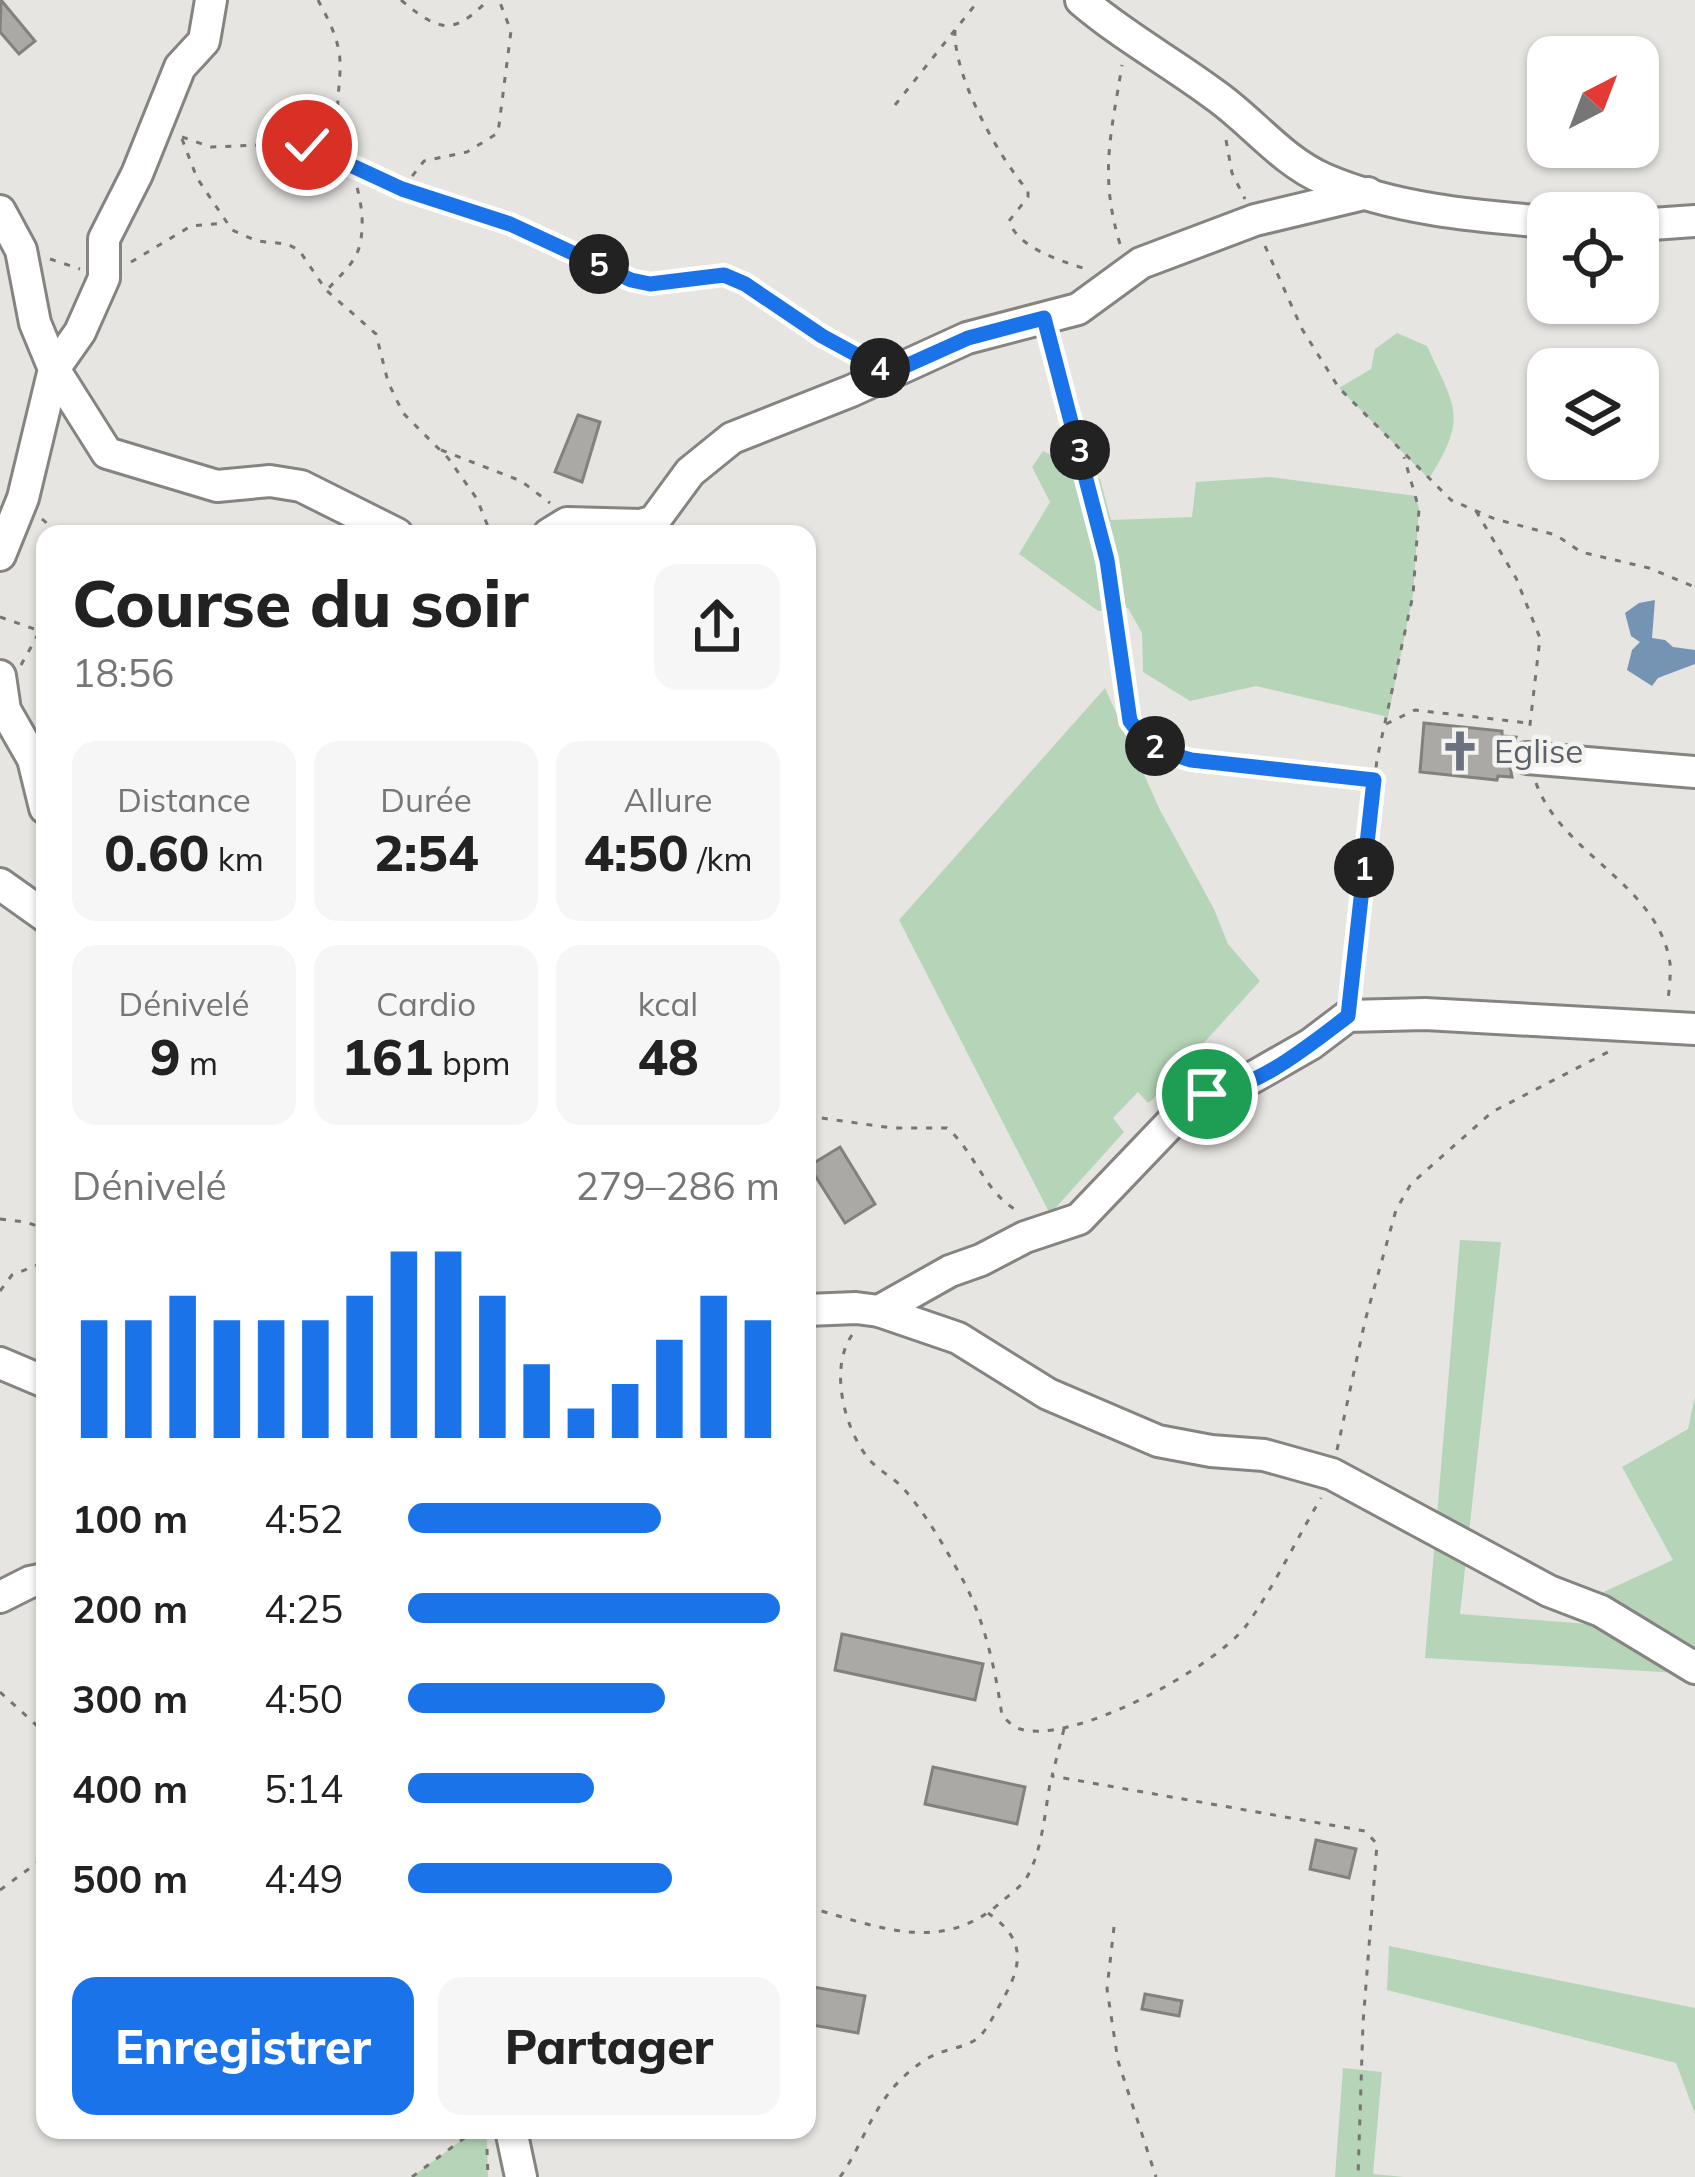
<!DOCTYPE html>
<html lang="fr">
<head>
<meta charset="utf-8">
<style>
  :root { --surface:#fff; --page:#f6f6f6; --text:#222; --muted:#767676; --accent:#1a73e8 }
  body { margin:0; font-family:Mulish,sans-serif; background:var(--page); color:var(--text); height:100vh; display:flex; flex-direction:column; font-size:45px; white-space:nowrap }
  * { box-sizing:border-box; margin:0 }
  p { font-size:39px; color:var(--muted) }
  .icon { flex:none; width:66px; height:66px; fill:none; stroke:currentColor; stroke-width:2; stroke-linecap:round; stroke-linejoin:round }
  .map { position:relative; flex:1; overflow:hidden }
  .sheet { position:absolute; left:36px; top:525px; width:780px; height:1614px; display:flex; flex-direction:column; background:var(--surface); border-radius:24px; box-shadow:0 3px 9px #0004 }
  .sheet>* { flex:none }
  .needle { width:78px; rotate:42deg }
  .controls { position:absolute; left:1527px; top:36px; display:grid; gap:24px }
  .controls a { display:grid; place-items:center; width:132px; height:132px; border-radius:24px; background:var(--surface); box-shadow:0 3px 9px #0004; font-size:60px }
  .pin { position:absolute; display:grid; place-items:center; width:102px; height:102px; color:#fff; margin:-51px; border:6px solid #fff; border-radius:50%; box-shadow:0 3px 12px #0007 }
  .km { position:absolute; width:60px; height:60px; margin:-30px; border-radius:50%; background:#222; color:#fff; font-size:33px; line-height:60px; text-align:center }
  .round { display:grid; place-items:center; flex:none; width:126px; height:126px; border-radius:24px; background:var(--page) }
  .head { display:flex; align-items:center; justify-content:space-between; height:204px; padding:0 36px }
  h1 { font-size:66px; font-weight:800; line-height:90px }
  .metrics { display:grid; grid-template-columns:repeat(3,1fr); gap:18px; height:204px; padding:12px 36px }
  .metrics div { display:grid; align-content:center; border-radius:24px; background:var(--page); text-align:center }
  .metrics b { font-size:51px; font-weight:800 }
  .metrics small { font-size:33px; font-weight:400 }
  .metrics p { font-size:33px }
  .chart { height:336px; padding:24px 36px }
  .chart p { display:flex; justify-content:space-between }
  .chart svg { width:100%; height:216px; margin-top:12px; stroke:var(--accent); stroke-width:6 }
  .button { display:flex; gap:24px; margin-top:auto; padding:24px 36px }
  .button a { flex:1; height:138px; border-radius:24px; background:var(--accent); color:#fff; font-size:48px; font-weight:800; line-height:138px; text-align:center }
  .button a+a { background:var(--page); color:var(--text) }
  ul { padding:0 36px; list-style:none; font-size:39px }
  li { display:grid; grid-template-columns:192px 144px 1fr; align-items:center; height:90px }
  li i { height:30px; border-radius:15px; background:var(--accent) }
  .map>svg:first-child { display:block }
  .green { fill:#b6d5b8 }
  .water { fill:#7594b3 }
  .building { fill:#aba9a6; stroke:#83817e; stroke-width:3 }
  .lines { fill:none; stroke-linecap:round; stroke-linejoin:round }
  .minor-casing { stroke:#868481; stroke-width:36 }
  .path { stroke:#777573; stroke-width:3; stroke-dasharray:6 9; stroke-linecap:butt }
  .minor { stroke:#fff; stroke-width:30 }
  .route-casing { stroke:#fff; stroke-width:24 }
  .route { stroke:#1a73e8; stroke-width:15 }
  .labels { text-anchor:middle; stroke-width:9; stroke-linejoin:round; paint-order:stroke }
  .worship-label { font-size:33px; fill:#5b616d; stroke:#f5f3ef; text-anchor:start }
</style>
</head>
<body>
<div class="map">
<svg width="1695" height="2177" viewBox="0 0 1695 2177">
  <rect width="100%" height="100%" fill="#e7e5e2"/>
  <g class="green">
    <path d="M1397,333L1427,346C1456,409 1468,417 1429,479L1339,388L1371,369L1375,349Z"/>
    <path d="M1043,451L1100,479L1111,520L1192,517L1196,482L1270,477L1416,496L1419,509L1413,595L1388,717L1256,686L1190,701L1143,672L1142,633L1128,608L1098,611L1019,554L1050,502L1032,467Z"/>
    <path d="M1105,688L1160,810L1214,909L1228,944L1260,981L1152,1100L1148,1103L1138,1092L1113,1118L1124,1132L1050,1214L899,920Z"/>
    <path d="M1460,1240L1501,1242L1460,1614L1588,1624L1599,1594L1673,1560L1622,1467L1688,1429L1695,1396V1674L1425,1658Z"/>
    <path d="M1389,1946L1695,2008V2114L1676,2063L1387,1990Z"/>
    <path d="M1343,2068L1382,2072L1373,2174L1404,2177H1335Z"/>
    <path d="M475,2130H480L487,2140L488,2177H412Z"/>
  </g>
  <path class="water" d="M1655,600L1652,638L1665,640L1673,647L1695,650V664L1658,678L1652,686L1627,670L1632,650L1640,642L1631,636L1625,613L1639,603Z"/>
  <g class="building">
    <path d="M1,0L35,41L19,54L0,32Z"/>
    <path d="M578,415L600,422L582,482L555,472Z"/>
    <path d="M1424,723L1502,731V736L1516,737L1508,755L1512,777L1498,776L1497,780L1420,772Z"/>
    <path d="M840,1147L875,1204L845,1223L809,1166Z"/>
    <path d="M842,1634L983,1664L975,1700L835,1670Z"/>
    <path d="M933,1767L1025,1787L1017,1824L925,1804Z"/>
    <path d="M1316,1840L1356,1849L1349,1878L1310,1869Z"/>
    <path d="M813,1987L865,1996L858,2033L807,2024Z"/>
    <path d="M1145,1994L1182,2001L1179,2016L1142,2009Z"/>
  </g>
  <g class="lines">
    <g class="minor-casing">
      <g id="minor">
        <path d="M211,0L204,41L180,67L137,174L104,239V278L80,332L54,369L107,453L217,486L270,481L301,486L397,534"/>
        <path d="M1081,0C1123,36 1171,62 1215,95C1252,121 1282,161 1324,179C1393,209 1474,216 1548,222"/>
        <path d="M0,211L21,250L35,323L54,369L23,498L0,555"/>
        <path d="M1638,225L1695,221"/>
        <path d="M549,534L567,523L641,525L654,521L690,472L732,438L851,391L967,338L1078,309L1141,263L1255,220L1368,193"/>
        <path d="M0,676L5,710L33,759L45,808"/>
        <path d="M1527,758L1695,772"/>
        <path d="M0,884L45,916"/>
        <path d="M807,1310L856,1308L879,1311L958,1338L1048,1394L1158,1441L1211,1451L1264,1455L1332,1474L1549,1591L1601,1611L1695,1668"/>
        <path d="M879,1311L950,1271L981,1260L1025,1237L1079,1219L1190,1103L1207,1094L1229,1091L1311,1044L1348,1016L1425,1014L1695,1029"/>
        <path d="M0,1363L45,1382"/>
        <path d="M0,1597L30,1582L45,1579"/>
        <path d="M511,2130L521,2177"/>
      </g>
    </g>
    <g class="path">
      <path d="M318,0C328,19 339,39 340,61C341,82 335,105 339,126C348,165 369,203 360,244C356,263 340,275 328,289"/>
      <path d="M401,0C440,33 454,35 488,0"/>
      <path d="M955,30C953,76 998,156 1028,191V197L1009,221C1018,248 1061,261 1086,269"/>
      <path d="M895,105L979,0"/>
      <path d="M182,137L211,147L283,144L326,151L402,189L510,223L631,280L650,284L724,275L745,284L781,311L862,358"/>
      <path d="M182,139L197,178L232,230L257,241L287,244L299,250L326,290L376,334L388,382L403,413L448,458L477,499L491,534"/>
      <path d="M1226,140L1232,173L1245,199"/>
      <path d="M403,188L424,161L467,152L498,133L511,31L499,0"/>
      <path d="M1120,244C1099,175 1111,135 1122,65"/>
      <path d="M1265,246L1302,329L1339,388L1451,500L1495,519L1556,535L1581,552L1649,568L1695,587"/>
      <path d="M50,259L80,269"/>
      <path d="M131,262L191,226L225,223"/>
      <path d="M1051,343L1107,559L1130,721C1146,745 1165,753 1191,759L1374,780"/>
      <path d="M441,450L521,481L550,503"/>
      <path d="M1476,511L1516,578L1540,638L1529,733"/>
      <path d="M42,519L59,534"/>
      <path d="M0,617L40,631L45,628"/>
      <path d="M21,665L40,631"/>
      <path d="M1386,724L1415,710L1528,723"/>
      <path d="M1536,783C1562,855 1658,884 1670,963C1671,975 1669,989 1668,1001"/>
      <path d="M1351,991L1377,759L1413,595L1419,509L1404,457"/>
      <path d="M807,1116L892,1128H947C975,1152 984,1191 1016,1210"/>
      <path d="M0,1219L26,1222L45,1229"/>
      <path d="M0,1291L12,1275L45,1262"/>
      <path d="M852,1335C829,1368 844,1428 868,1458C877,1470 893,1477 903,1488C927,1515 947,1551 964,1582C985,1622 996,1672 1002,1716C1007,1720 1011,1725 1017,1728C1069,1748 1214,1668 1246,1626C1274,1587 1296,1540 1321,1498"/>
      <path d="M1337,1450L1365,1321L1396,1210L1411,1184L1492,1112L1610,1051"/>
      <path d="M0,1692L45,1733"/>
      <path d="M1064,1729L1052,1776L1365,1831L1377,1844L1363,2023L1358,2177"/>
      <path d="M0,1890L45,1857"/>
      <path d="M807,1907C875,1925 939,1956 1000,1903C1009,1895 1021,1887 1027,1877C1043,1849 1045,1809 1051,1778"/>
      <path d="M1114,1927L1107,1989L1118,2061L1156,2177"/>
      <path d="M487,2149L488,2177"/>
      <path d="M412,2177L475,2130"/>
      <path d="M840,2177C858,2152 868,2121 886,2097C897,2081 917,2063 934,2055C947,2049 967,2047 978,2038C986,2031 993,2017 998,2008C1021,1969 1030,1942 988,1913"/>
    </g>
    <use href="#minor" class="minor"/>
  </g>
  <g class="lines">
    <g class="route-casing">
      <path id="route" d="M307,145L402,189L510,224L631,280L650,284L724,275L745,284L822,336L890,373L968,338L1044,318L1107,560L1130,721C1146,744 1164,752 1191,760L1374,780L1348,1016C1307,1047 1258,1088 1207,1094"/>
    </g>
    <use href="#route" class="route"/>
  </g>
  <defs>
    <g id="church-bare" transform="scale(3.24)"><path d="M-1.2-6h2.4v3.5h3.3v2.4h-3.3V6h-2.4V-.1h-3.3v-2.4h3.3Z" fill="#6b7280" stroke="#f5f3ef" stroke-width="2.5" paint-order="stroke"/></g>
  </defs>
  <g fill-rule="evenodd">
    <use href="#church-bare" x="1460" y="751"/>
  </g>
  <g class="labels">
    <g class="worship-label">
      <text x="1494" y="763">Eglise</text>
    </g>
  </g>
</svg>
<div class="controls">
<a><svg class="needle" viewBox="-14 -14 28 28"><path d="M0-13l5 13h-10z" fill="#e53935"/><path d="M0 13l5-13h-10z" fill="#767676"/></svg></a>
<a><svg class="icon" aria-label="locate" viewBox="0 0 24 24"><circle cx="12" cy="12" r="6"/><path d="M12 2v4M12 18v4M2 12h4M18 12h4"/></svg></a>
<a><svg class="icon" aria-label="layers" viewBox="0 0 24 24"><path d="M12 4l9 5-9 5-9-5zM3 14l9 5 9-5"/></svg></a>
</div>
<div class="pin" style="left:1207px;top:1094px;background:#1e9e55"><svg class="icon" aria-label="arrive" viewBox="0 0 24 24"><path d="M6 21V4h12l-3 4 3 4H6"/></svg></div>
<div class="pin" style="left:307px;top:145px;background:#d93025"><svg class="icon" aria-label="check" viewBox="0 0 24 24"><path d="M5 12l5 5 9-10"/></svg></div>
<b class="km" style="left:1364px;top:868px">1</b>
<b class="km" style="left:1155px;top:746px">2</b>
<b class="km" style="left:1080px;top:450px">3</b>
<b class="km" style="left:880px;top:368px">4</b>
<b class="km" style="left:599px;top:264px">5</b>
<section class="sheet">
<div class="head"><div><h1>Course du soir</h1><p>18:56</p></div><a class="round"><svg class="icon" aria-label="share" viewBox="0 0 24 24"><path d="M12 15V3M7 8l5-5 5 5M5 13v7h14v-7"/></svg></a></div>
<div class="metrics">
<div><p>Distance</p><b>0.60<small> km</small></b></div>
<div><p>Durée</p><b>2:54</b></div>
<div><p>Allure</p><b>4:50<small> /km</small></b></div>
</div>
<div class="metrics">
<div><p>Dénivelé</p><b>9<small> m</small></b></div>
<div><p>Cardio</p><b>161<small> bpm</small></b></div>
<div><p>kcal</p><b>48</b></div>
</div>
<div class="chart"><p><span>Dénivelé</span>279–286 m</p>
<svg viewBox="0 0 160 44" preserveAspectRatio="none"><path d="M5 44V20M15 44V20M25 44V15M35 44V20M45 44V20M55 44V20M65 44V15M75 44V6M85 44V6M95 44V15M105 44V29M115 44V38M125 44V33M135 44V24M145 44V15M155 44V20"/></svg>
</div>
<ul>
<li><b>100 m</b>4:52<i style="width:68%"></i></li>
<li><b>200 m</b>4:25<i style="width:100%"></i></li>
<li><b>300 m</b>4:50<i style="width:69%"></i></li>
<li><b>400 m</b>5:14<i style="width:50%"></i></li>
<li><b>500 m</b>4:49<i style="width:71%"></i></li>
</ul>
<div class="button"><a>Enregistrer</a><a>Partager</a></div>
</section>
</div>
</body>
</html>
